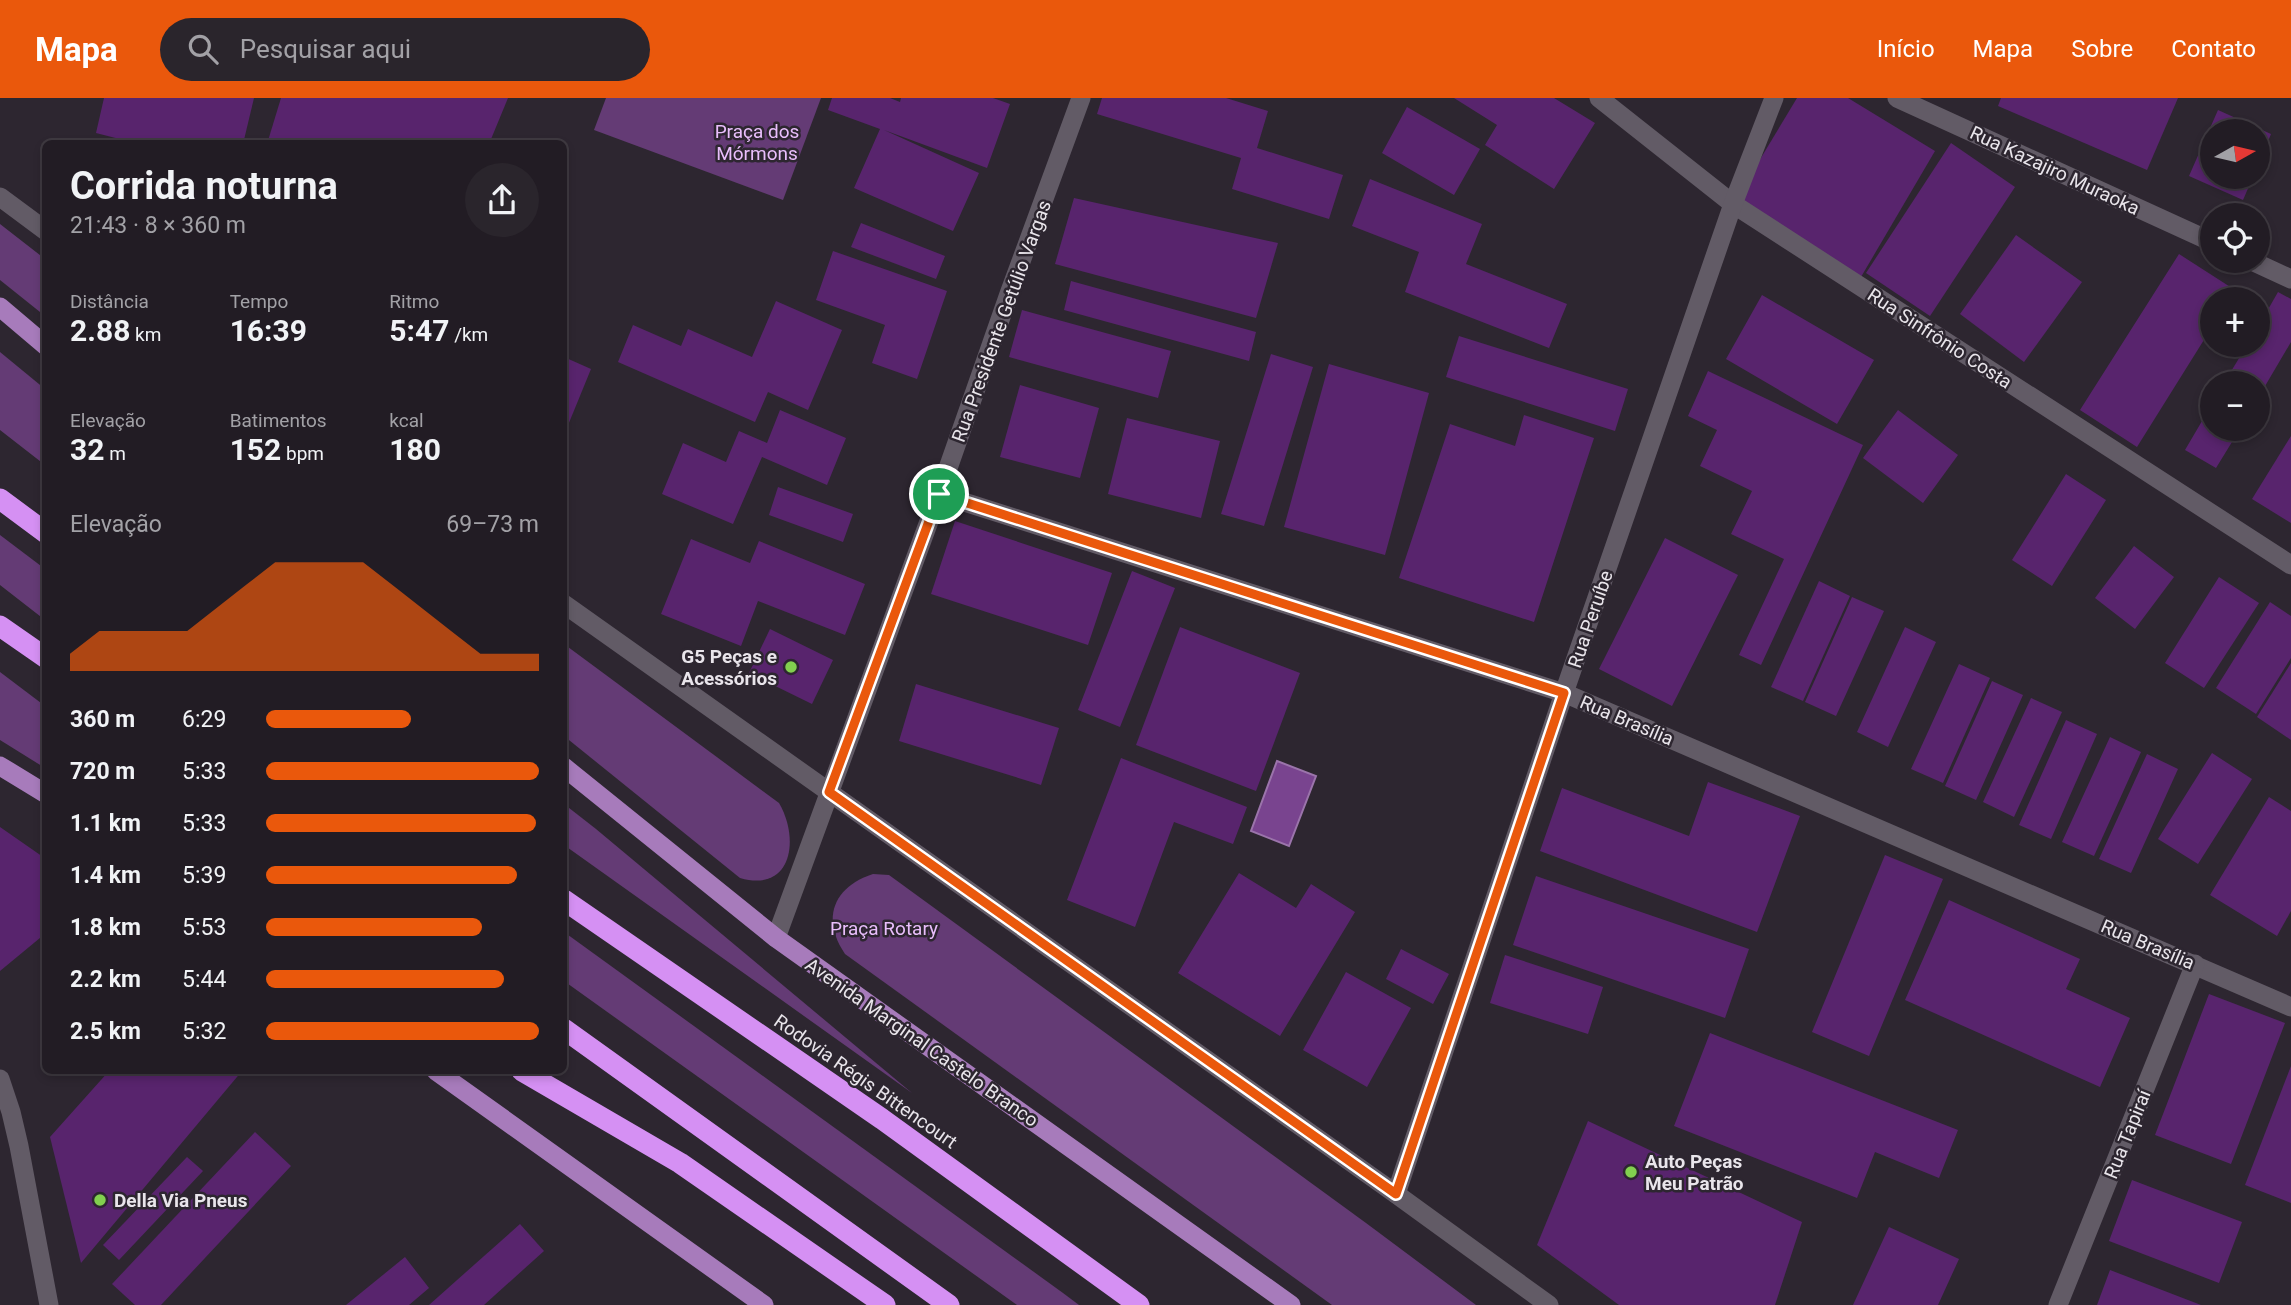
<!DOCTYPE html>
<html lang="pt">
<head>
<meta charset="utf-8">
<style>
  :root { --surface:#221c24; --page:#2a252c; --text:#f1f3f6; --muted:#a2a1a6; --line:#3f3a41; --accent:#ea580c }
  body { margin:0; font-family:Roboto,sans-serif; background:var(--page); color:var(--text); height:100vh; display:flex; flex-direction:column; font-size:26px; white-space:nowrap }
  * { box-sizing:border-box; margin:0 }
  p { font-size:23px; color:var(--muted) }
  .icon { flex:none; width:38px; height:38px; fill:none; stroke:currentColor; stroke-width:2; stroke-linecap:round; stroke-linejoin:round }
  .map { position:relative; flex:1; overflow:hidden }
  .side { position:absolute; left:42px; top:42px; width:525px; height:934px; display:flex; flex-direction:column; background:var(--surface); border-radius:10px; box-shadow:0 4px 10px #0003,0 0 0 2px var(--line) }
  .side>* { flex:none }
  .needle { width:46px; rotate:82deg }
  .buttons { position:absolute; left:2200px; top:21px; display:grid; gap:14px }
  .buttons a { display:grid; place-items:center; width:70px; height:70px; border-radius:50%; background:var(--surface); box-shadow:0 4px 10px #0003,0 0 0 2px var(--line); font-size:35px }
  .pin { position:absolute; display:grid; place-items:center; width:60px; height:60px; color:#fff; margin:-30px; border:4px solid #fff; border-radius:50%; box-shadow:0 2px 7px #0007 }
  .round { display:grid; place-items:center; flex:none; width:74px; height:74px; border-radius:37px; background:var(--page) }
  .head { display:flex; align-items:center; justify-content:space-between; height:119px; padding:0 28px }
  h1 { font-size:38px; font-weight:700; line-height:52px }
  .metrics { display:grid; grid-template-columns:repeat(3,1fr); gap:10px; height:119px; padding:7px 28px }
  .metrics div { display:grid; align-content:center }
  .metrics b { font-size:30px; font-weight:700 }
  .metrics small { font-size:19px; font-weight:400 }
  .metrics p { font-size:19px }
  .chart { height:196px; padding:14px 28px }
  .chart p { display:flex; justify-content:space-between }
  .chart svg { width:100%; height:126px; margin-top:7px; fill:var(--accent); opacity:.7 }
  ul { padding:0 28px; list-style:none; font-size:23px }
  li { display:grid; grid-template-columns:112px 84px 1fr; align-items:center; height:52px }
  li i { height:18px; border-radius:9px; background:var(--accent) }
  header { display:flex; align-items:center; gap:42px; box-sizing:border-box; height:98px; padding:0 35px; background:var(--accent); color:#fff }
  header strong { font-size:33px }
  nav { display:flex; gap:38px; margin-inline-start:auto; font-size:24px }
  .search { width:490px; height:63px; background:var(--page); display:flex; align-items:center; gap:18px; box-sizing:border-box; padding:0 24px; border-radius:38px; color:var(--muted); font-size:26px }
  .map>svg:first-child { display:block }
  .green { fill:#643b75 }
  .water { fill:#79448f; stroke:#9b74ab; stroke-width:2 }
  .building { fill:#58246d }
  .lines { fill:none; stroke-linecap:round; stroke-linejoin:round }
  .minor { stroke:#625b66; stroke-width:19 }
  .primary { stroke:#a77bbb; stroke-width:19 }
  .motorway { stroke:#d590f3; stroke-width:21 }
  .route-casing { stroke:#fff; stroke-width:14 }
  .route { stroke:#ea580c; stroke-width:9 }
  .poi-dot { fill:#82d04f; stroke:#2d2630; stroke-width:2.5 }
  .labels { text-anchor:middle; stroke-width:5; stroke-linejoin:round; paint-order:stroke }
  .park-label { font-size:19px; fill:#e9befc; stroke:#2d2630 }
  .street-label { font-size:19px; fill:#e9e5eb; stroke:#2d2630 }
  .poi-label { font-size:19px; font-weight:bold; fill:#e9e5eb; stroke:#2d2630; text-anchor:start }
</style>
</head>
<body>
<header>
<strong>Mapa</strong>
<div class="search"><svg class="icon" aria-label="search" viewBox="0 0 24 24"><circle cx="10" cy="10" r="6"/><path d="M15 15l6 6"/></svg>Pesquisar aqui</div>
<nav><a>Início</a><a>Mapa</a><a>Sobre</a><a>Contato</a></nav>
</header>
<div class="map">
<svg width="2291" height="1207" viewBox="0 0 2291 1207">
  <rect width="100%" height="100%" fill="#2d2630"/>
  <g class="green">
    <path d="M606,0H821L783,102L594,32Z"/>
    <path d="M0,126L45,161V218L0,182Z"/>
    <path d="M0,254L45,291V367L0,332Z"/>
    <path d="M0,437L45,471V522L0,487Z"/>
    <path d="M564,546L779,705C800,741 792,795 740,780L564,638Z"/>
    <path d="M0,574L45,608V670L0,642Z"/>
    <path d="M564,706L596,731L912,995L564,747Z"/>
    <path d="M873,776L889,777L1366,1125L1476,1207H1332L845,856C821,821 833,789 873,776Z"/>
    <path d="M564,834L1063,1195L1079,1207H1017L564,883Z"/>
  </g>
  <path class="water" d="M1277,663L1316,678L1289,748L1251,733Z"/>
  <g class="building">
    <path d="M104,0H254L243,46H139L96,35Z"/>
    <path d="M281,0H508L489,46H267Z"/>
    <path d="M832,0H890L900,4L901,0H993L1010,6L987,70L884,32L979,75L953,133L854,90L880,31L828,12Z"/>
    <path d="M1102,0H1226L1268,13L1257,50L1343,77L1329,121L1232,91L1241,60L1097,16Z"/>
    <path d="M1454,0H1554L1595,25L1554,91L1485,47L1497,27Z"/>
    <path d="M1797,0H1848L1935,53L1861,179L1735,103Z"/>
    <path d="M2001,0H2178L2147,72L1998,8Z"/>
    <path d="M1407,9L1480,51L1454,97L1382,55Z"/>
    <path d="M2218,12L2271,36L2258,68V33H2212V79H2253L2243,102L2189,78Z"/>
    <path d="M1951,45L2015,89L1930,218L1866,175Z"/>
    <path d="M1370,81L1482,126L1466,166L1567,206L1549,250L1405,194L1419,154L1352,128Z"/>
    <path d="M1074,100L1278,145L1256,220L1055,166Z"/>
    <path d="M861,125L945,158L936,181L851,149Z"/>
    <path d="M2016,137L2082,184L2024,264L1960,216Z"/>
    <path d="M833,153L947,193L917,281L872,265L885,227L816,202Z"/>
    <path d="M2179,156L2235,192L2230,201H2212V229L2137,349L2080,312Z"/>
    <path d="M1071,183L1256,234L1249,263L1064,212Z"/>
    <path d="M2278,194L2291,201V244L2258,300V285H2224L2247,247H2258V229Z"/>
    <path d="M1762,197L1874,262L1837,326L1726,261Z"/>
    <path d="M776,203L842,232L808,312L768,294L755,324L618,264L633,227L681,248L688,231L752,259Z"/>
    <path d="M1022,212L1171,253L1158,300L1009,259Z"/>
    <path d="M1459,238L1628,291L1615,333L1446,279Z"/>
    <path d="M1271,256L1313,269L1264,428L1221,416Z"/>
    <path d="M564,259L591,271L564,337Z"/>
    <path d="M1329,266L1429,295L1385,457L1284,429Z"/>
    <path d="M1708,273L1863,347L1761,567L1739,557L1784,461L1731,436L1752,393L1700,368L1717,332L1688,318Z"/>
    <path d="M1020,287L1099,310L1080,380L1000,359Z"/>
    <path d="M2212,306V331H2240L2216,370L2185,352Z"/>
    <path d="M780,312L846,340L827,387L762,359L733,426L662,396L683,345L726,364L739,333L767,345Z"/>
    <path d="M1898,312L1958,357L1923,405L1863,360Z"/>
    <path d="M1524,317L1594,340L1534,524L1399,480L1450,326L1515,348Z"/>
    <path d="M1127,320L1220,343L1201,420L1108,396Z"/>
    <path d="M2291,338V425L2252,401Z"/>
    <path d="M2066,376L2106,402L2052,488L2012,462Z"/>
    <path d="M778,389L853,416L843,444L769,417Z"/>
    <path d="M955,423L1112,475L1088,547L931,496Z"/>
    <path d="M1665,440L1738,477L1672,608L1599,571Z"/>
    <path d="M691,441L750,465L759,443L865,486L845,537L758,503L741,548L661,516Z"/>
    <path d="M2134,448L2174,479L2135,531L2095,500Z"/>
    <path d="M1132,473L1175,490L1120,629L1078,612Z"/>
    <path d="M2219,479L2259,505L2204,590L2165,565Z"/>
    <path d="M1819,483L1850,498L1803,603L1771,589Z"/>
    <path d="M1852,499L1884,513L1836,618L1805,604Z"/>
    <path d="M2270,504L2291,518V560L2256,616L2216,590Z"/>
    <path d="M1180,529L1300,575L1256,693L1136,647Z"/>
    <path d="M1905,529L1936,544L1888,649L1857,634Z"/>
    <path d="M770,531L833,562L812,606L749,575Z"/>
    <path d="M2291,565V642L2257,619Z"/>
    <path d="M1959,566L1990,580L1943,685L1911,671Z"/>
    <path d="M1992,583L2023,597L1976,702L1945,688Z"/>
    <path d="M916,586L1059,630L1041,687L899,643Z"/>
    <path d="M2031,600L2062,614L2014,719L1983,704Z"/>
    <path d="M2066,622L2097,636L2051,741L2019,727Z"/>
    <path d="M2110,639L2141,654L2094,758L2062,744Z"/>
    <path d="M2212,655L2252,681L2198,766L2158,741Z"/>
    <path d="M2147,656L2178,671L2131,775L2099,761Z"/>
    <path d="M1121,660L1247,709L1233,746L1174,724L1135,829L1067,802Z"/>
    <path d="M1708,684L1800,718L1757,834L1540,753L1562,690L1689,738Z"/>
    <path d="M2269,699L2291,713V813L2277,838L2210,797Z"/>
    <path d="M0,729L46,761V835L0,873Z"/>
    <path d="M1885,757L1943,781L1869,958L1812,934Z"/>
    <path d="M1239,775L1296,810L1311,786L1355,814L1280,938L1178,875Z"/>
    <path d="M1536,778L1749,851L1725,920L1513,847Z"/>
    <path d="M1949,802L2080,861L2066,891L2130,920L2100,989L1905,902Z"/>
    <path d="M1401,851L1449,876L1433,906L1386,881Z"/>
    <path d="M1505,857L1603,889L1588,936L1490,905Z"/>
    <path d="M1346,874L1411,910L1367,989L1303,952Z"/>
    <path d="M2209,896L2285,925L2231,1066L2155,1037Z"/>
    <path d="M1710,935L1958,1032L1939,1080L1875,1054L1857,1100L1674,1028Z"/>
    <path d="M2291,968V1105L2245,1087Z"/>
    <path d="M109,973H242L81,1165L50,1039Z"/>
    <path d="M1588,1023L1802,1124L1775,1207H1619L1537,1147Z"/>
    <path d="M255,1034L291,1068L161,1207H135L112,1186Z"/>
    <path d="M187,1059L203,1073L119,1162L103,1147Z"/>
    <path d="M2132,1082L2242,1124L2219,1185L2109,1143Z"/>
    <path d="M520,1126L544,1153L484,1207H429Z"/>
    <path d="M1889,1129L1959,1161L1938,1207H1853Z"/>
    <path d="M405,1159L429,1190L409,1207H346Z"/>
    <path d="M2110,1172L2201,1207H2097Z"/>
  </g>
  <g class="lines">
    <g class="minor">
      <path d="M1599,0L1733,106L2291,467"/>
      <path d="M1897,0L2212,144"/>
      <path d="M0,99L46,133"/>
      <path d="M2252,163L2291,181"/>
      <path d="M939,396L1564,595L2291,909"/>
      <path d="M564,506L1396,1096L1549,1207"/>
      <path d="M776,840L939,396L1009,196L1081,0"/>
      <path d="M0,981L11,1014L19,1048L49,1207"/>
      <path d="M1396,1096L1564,595L1733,106L1774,0"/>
      <path d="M2058,1207L2195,866"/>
    </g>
    <g class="primary">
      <path d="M0,209L46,248"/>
      <path d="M0,668L46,696"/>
      <path d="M564,669L776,840L1291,1207"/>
      <path d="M436,973L764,1207"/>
    </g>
    <g class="motorway">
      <path d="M0,401L46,435"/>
      <path d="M0,528L46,560"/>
      <path d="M564,802L882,1021L1139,1207"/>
      <path d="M564,931L949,1207"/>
      <path d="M522,973L680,1065L885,1207"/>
    </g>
  </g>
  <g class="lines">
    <g class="route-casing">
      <path id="route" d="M939,396L1564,595L1396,1096L829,694Z"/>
    </g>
    <use href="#route" class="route"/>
  </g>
  <g class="poi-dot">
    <circle cx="791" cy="569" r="7"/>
    <circle cx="1631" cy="1074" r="7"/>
    <circle cx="100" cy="1102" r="7"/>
  </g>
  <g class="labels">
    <g class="park-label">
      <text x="757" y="40">Praça dos<tspan x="757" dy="22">Mórmons</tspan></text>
      <text x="884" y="837">Praça Rotary</text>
    </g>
    <g class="street-label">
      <text transform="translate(2055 72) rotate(25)" y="7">Rua Kazajiro Muraoka</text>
      <text transform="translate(1001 223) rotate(-70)" y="7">Rua Presidente Getúlio Vargas</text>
      <text transform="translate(1940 240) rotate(33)" y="7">Rua Sinfrônio Costa</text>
      <text transform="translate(1590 521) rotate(-71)" y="7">Rua Peruíbe</text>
      <text transform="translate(1627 622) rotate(23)" y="7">Rua Brasília</text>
      <text transform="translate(2148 846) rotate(23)" y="7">Rua Brasília</text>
      <text transform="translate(922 944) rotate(35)" y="7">Avenida Marginal Castelo Branco</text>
      <text transform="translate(866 983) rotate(35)" y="7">Rodovia Régis Bittencourt</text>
      <text transform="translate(2127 1036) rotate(-68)" y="7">Rua Tapiraí</text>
    </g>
    <g class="poi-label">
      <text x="777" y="565" text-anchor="end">G5 Peças e<tspan x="777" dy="22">Acessórios</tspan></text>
      <text x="1645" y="1070">Auto Peças<tspan x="1645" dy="22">Meu Patrão</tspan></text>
      <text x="114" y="1109">Della Via Pneus</text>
    </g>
  </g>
</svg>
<div class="buttons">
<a><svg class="needle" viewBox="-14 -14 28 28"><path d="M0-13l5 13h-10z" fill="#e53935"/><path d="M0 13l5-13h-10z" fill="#a2a1a6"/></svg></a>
<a><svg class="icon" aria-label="locate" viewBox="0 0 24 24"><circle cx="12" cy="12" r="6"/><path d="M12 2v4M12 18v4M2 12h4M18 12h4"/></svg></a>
<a>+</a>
<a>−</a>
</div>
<div class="pin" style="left:939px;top:396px;background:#1e9e55"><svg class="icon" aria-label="arrive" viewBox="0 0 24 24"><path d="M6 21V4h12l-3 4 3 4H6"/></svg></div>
<section class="side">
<div class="head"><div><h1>Corrida noturna</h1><p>21:43 · 8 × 360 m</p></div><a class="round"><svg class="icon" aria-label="share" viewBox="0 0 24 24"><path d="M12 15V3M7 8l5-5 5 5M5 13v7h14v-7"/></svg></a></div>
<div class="metrics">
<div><p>Distância</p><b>2.88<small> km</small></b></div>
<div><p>Tempo</p><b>16:39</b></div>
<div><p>Ritmo</p><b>5:47<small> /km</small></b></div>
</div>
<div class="metrics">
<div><p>Elevação</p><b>32<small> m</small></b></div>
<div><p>Batimentos</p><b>152<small> bpm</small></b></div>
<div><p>kcal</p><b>180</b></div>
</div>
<div class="chart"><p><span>Elevação</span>69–73 m</p>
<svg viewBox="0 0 160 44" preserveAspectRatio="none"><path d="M0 44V38L10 30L20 30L30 30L40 30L50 22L60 14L70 6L80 6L90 6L100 6L110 14L120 22L130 30L140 38L150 38L160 38V44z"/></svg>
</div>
<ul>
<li><b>360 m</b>6:29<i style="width:53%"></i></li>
<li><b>720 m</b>5:33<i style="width:100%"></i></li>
<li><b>1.1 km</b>5:33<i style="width:99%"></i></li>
<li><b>1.4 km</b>5:39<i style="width:92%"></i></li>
<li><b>1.8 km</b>5:53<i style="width:79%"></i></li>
<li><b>2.2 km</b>5:44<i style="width:87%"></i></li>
<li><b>2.5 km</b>5:32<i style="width:100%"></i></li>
</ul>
</section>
</div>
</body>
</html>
